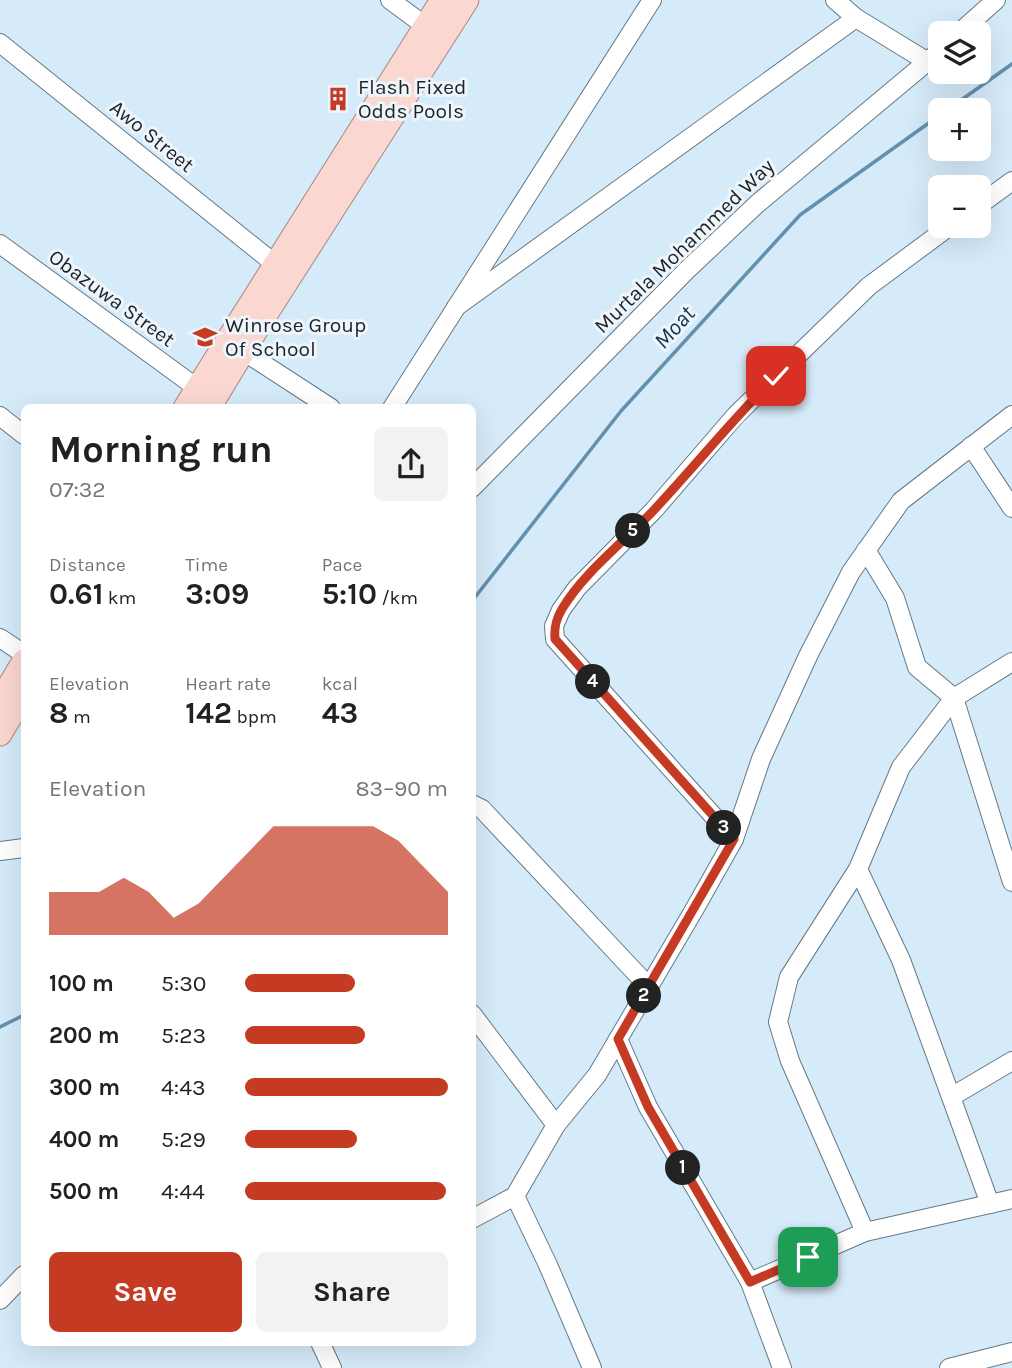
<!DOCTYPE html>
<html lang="en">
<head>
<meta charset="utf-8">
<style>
  :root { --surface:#fff; --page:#f2f2f2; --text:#202124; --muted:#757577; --accent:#c53a23 }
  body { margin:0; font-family:Karla,sans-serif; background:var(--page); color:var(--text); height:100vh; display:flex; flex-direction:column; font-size:26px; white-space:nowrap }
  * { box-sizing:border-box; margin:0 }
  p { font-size:23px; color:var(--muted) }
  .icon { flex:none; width:38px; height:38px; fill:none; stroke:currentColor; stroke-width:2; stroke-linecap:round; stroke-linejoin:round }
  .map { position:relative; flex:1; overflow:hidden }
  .drawer { position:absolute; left:21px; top:404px; width:455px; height:942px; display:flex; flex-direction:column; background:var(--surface); border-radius:10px; box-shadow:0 7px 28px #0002 }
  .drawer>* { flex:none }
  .buttons { position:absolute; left:928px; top:21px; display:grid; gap:14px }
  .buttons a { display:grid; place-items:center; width:63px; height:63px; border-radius:10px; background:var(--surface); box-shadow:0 7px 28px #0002; font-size:35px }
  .pin { position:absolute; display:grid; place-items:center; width:60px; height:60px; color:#fff; margin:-30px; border-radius:14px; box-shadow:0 4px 10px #0006 }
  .km { position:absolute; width:35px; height:35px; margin:-18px; border-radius:50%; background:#222; color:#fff; font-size:19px; line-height:35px; text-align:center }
  .round { display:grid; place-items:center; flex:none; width:74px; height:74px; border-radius:10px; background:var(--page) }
  .headline { display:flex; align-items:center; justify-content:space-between; height:119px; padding:0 28px }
  h1 { font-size:38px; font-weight:700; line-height:52px }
  .figures { display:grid; grid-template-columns:repeat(3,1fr); gap:10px; height:119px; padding:7px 28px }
  .figures div { display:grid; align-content:center }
  .figures b { font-size:30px; font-weight:700 }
  .figures small { font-size:19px; font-weight:400 }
  .figures p { font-size:19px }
  .chart { height:196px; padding:14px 28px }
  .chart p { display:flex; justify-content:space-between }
  .chart svg { width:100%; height:126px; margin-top:7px; fill:var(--accent); opacity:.7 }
  .cta { display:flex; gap:14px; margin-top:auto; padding:14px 28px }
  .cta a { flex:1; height:80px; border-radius:10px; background:var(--accent); color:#fff; font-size:28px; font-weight:700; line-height:80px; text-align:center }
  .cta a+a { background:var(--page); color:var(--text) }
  ul { padding:0 28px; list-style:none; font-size:23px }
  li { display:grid; grid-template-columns:112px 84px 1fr; align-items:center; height:52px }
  li i { height:18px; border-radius:9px; background:var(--accent) }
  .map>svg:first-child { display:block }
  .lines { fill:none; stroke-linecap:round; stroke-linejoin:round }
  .stream { stroke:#6590ad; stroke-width:3.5 }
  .minor-casing { stroke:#657885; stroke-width:20 }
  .major-casing { stroke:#aa8781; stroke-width:25 }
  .minor { stroke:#fff; stroke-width:18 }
  .major { stroke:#fad7d0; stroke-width:23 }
  .route-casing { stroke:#fff; stroke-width:14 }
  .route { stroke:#c53a23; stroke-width:9 }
  .labels { text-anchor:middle; stroke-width:6; stroke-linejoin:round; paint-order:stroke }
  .poi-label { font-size:21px; fill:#1c2329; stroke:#eef6fc; text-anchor:start }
  .street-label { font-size:21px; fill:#1c2329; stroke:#eef6fc }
  .water-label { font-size:23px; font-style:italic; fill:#12364c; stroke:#eef6fc }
</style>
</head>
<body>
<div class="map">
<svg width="1012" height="1368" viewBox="0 0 1012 1368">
  <rect width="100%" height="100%" fill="#d6ebfa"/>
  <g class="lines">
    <g class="stream">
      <path d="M947,110L1012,64"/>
      <path d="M472,601L621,411L800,215L940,115"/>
      <path d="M0,1027L24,1015"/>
    </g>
    <g class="minor-casing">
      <g id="minor">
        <path d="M390,0L424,25"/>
        <path d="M835,0L856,18L928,62"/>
        <path d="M959,33L996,0"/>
        <path d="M0,43L275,264"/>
        <path d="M978,206L1012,181"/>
        <path d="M0,244L197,388"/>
        <path d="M456,307L856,18"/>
        <path d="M234,345L331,408"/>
        <path d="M392,408L652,0"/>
        <path d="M0,416L24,435"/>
        <path d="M971,446L1012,508"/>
        <path d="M472,488L687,270L757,204L940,51"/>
        <path d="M866,550L895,598L917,667L954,698L1012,882"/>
        <path d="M0,638L24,654"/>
        <path d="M472,804L482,809L649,987"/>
        <path d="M734,839L555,639L554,626L561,610L577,588L654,510L736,415L869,286L950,226"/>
        <path d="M0,851L24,848"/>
        <path d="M858,869L901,960L990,1204"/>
        <path d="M472,1014L556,1125"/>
        <path d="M618,1039L648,1107L750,1282L782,1368"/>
        <path d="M951,1097L1012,1061"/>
        <path d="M515,1196L548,1265L592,1368"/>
        <path d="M472,1219L515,1196L556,1125L597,1075L694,910L734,839L761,759L808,656L851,572L901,501L1012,415"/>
        <path d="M865,1232L790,1061L778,1022L789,977L858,869L901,767L954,698L1012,662"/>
        <path d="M750,1282L865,1232L1012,1199"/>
        <path d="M0,1300L24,1275"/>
        <path d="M320,1342L332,1368"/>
        <path d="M949,1368L1012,1352"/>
      </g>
    </g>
    <g class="major-casing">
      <g id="major">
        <path d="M185,408L442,0"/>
        <path d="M209,408L261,322L467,0"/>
        <path d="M0,701L24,661"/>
        <path d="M0,734L24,694"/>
      </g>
    </g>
    <use href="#minor" class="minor"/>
    <use href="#major" class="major"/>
  </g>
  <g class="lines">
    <g class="route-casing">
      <path id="route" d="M776,376C733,419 695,466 653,511C623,543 585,571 562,609C556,619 554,627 555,639L734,839L618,1039L648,1107L750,1282L808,1257"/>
    </g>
    <use href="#route" class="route"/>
  </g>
  <defs>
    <g id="building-bare" transform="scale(1.89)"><path d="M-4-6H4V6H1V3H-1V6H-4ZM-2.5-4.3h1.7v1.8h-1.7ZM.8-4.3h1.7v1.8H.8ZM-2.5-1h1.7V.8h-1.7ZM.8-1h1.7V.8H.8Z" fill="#c53a23" stroke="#eef6fc" stroke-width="2.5" paint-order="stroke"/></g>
    <g id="school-bare" transform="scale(1.89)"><path d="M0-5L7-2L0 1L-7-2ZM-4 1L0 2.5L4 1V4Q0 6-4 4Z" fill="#c53a23" stroke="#eef6fc" stroke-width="2.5" paint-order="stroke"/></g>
  </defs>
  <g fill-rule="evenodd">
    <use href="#building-bare" x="338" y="99"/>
    <use href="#school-bare" x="205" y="337"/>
  </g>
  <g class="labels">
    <g class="poi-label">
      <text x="358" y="94">Flash Fixed<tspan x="358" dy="24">Odds Pools</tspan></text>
      <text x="225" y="332">Winrose Group<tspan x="225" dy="24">Of School</tspan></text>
    </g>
    <g class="street-label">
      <text transform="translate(152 136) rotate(39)" y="7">Awo Street</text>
      <text transform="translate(684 246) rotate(-44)" y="7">Murtala Mohammed Way</text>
      <text transform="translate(112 298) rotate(36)" y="7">Obazuwa Street</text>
    </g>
    <g class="water-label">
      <text transform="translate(674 327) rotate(-48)" y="8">Moat</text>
    </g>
  </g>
</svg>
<div class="buttons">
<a><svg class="icon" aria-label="layers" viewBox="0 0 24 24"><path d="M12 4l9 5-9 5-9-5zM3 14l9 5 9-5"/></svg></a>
<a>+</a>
<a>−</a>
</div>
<div class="pin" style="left:808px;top:1257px;background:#1e9e55"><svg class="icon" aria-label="arrive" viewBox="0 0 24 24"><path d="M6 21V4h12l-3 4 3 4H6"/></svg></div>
<div class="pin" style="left:776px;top:376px;background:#d93025"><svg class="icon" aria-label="check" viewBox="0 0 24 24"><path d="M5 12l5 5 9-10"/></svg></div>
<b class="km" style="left:683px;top:1168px">1</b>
<b class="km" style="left:644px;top:996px">2</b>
<b class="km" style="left:724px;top:828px">3</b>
<b class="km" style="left:593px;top:682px">4</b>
<b class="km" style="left:633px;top:531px">5</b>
<section class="drawer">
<div class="headline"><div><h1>Morning run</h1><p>07:32</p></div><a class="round"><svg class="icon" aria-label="share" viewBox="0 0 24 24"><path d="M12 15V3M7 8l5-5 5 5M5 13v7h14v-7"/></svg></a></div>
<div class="figures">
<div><p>Distance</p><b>0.61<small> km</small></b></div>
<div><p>Time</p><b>3:09</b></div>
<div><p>Pace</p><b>5:10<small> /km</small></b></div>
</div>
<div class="figures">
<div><p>Elevation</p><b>8<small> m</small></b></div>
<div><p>Heart rate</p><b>142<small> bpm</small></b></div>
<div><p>kcal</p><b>43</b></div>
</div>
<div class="chart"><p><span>Elevation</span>83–90 m</p>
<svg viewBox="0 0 160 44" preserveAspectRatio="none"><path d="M0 44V29L10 29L20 29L30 24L40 29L50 38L60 33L70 24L80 15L90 6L100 6L110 6L120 6L130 6L140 11L150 20L160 29V44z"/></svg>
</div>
<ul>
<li><b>100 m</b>5:30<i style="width:54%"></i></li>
<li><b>200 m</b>5:23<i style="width:59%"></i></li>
<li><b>300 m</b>4:43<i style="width:100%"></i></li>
<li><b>400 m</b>5:29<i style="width:55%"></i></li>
<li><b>500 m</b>4:44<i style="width:99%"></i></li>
</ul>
<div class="cta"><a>Save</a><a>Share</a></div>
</section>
</div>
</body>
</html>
